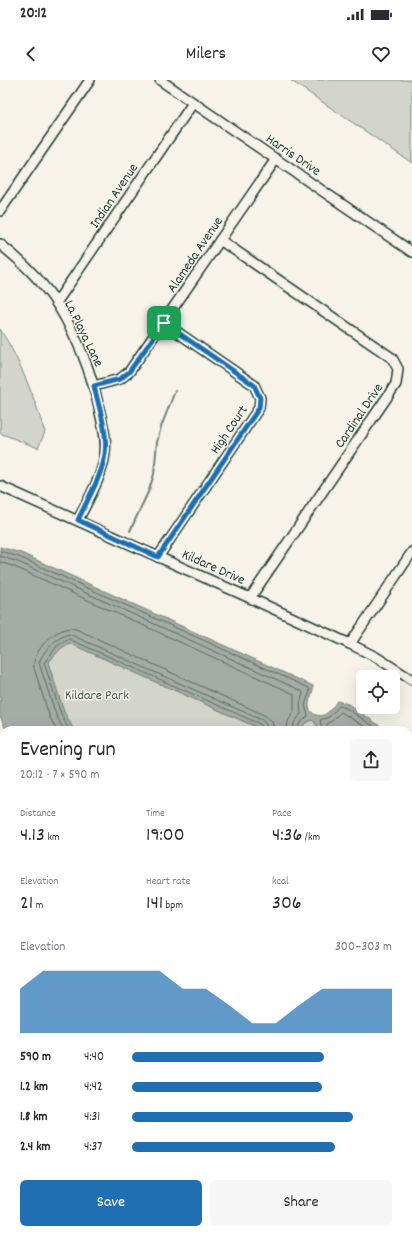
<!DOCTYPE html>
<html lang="en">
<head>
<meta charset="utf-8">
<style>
  :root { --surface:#fff; --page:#f7f7f7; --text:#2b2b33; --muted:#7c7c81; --accent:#1f6fb2 }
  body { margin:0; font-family:Dekko,sans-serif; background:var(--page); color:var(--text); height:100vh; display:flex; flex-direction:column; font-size:15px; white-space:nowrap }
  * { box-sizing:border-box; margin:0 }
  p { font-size:13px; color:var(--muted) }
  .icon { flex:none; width:22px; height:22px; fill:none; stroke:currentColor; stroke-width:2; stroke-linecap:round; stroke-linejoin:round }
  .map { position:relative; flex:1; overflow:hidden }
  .details { position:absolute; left:0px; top:646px; width:412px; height:508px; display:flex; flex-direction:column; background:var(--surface); border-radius:12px 12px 0 0; box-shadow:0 4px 16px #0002 }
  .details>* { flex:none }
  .controls { position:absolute; left:356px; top:590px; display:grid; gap:8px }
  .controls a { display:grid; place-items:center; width:44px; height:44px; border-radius:6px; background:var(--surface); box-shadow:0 4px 16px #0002; font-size:20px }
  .pin { position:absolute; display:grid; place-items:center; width:34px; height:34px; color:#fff; margin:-17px; border-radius:8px; box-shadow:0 2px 6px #0006 }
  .round { display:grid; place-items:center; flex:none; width:42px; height:42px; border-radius:6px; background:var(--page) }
  .headline { display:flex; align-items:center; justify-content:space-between; height:68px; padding:0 20px }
  h1 { font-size:22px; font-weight:600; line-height:30px }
  .stats { display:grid; grid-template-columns:repeat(3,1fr); gap:6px; height:68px; padding:4px 20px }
  .stats div { display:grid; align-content:center }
  .stats b { font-size:20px; font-weight:600 }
  .stats small { font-size:11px; font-weight:400 }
  .stats p { font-size:11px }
  .chart { height:112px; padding:8px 20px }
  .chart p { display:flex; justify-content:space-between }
  .chart svg { width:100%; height:72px; margin-top:4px; fill:var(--accent); opacity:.7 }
  .action { display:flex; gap:8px; margin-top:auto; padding:8px 20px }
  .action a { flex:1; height:46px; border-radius:6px; background:var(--accent); color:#fff; font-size:16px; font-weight:600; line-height:46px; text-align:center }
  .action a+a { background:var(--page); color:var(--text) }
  ul { padding:0 20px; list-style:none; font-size:13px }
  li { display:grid; grid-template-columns:64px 48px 1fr; align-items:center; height:30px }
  li i { height:10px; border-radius:5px; background:var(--accent) }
  .status { display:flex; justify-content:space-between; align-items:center; height:28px; padding:0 20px; background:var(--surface); direction:ltr }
  .status svg { height:11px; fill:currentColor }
  header { display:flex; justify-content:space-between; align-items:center; height:52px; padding:0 20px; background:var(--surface); font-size:18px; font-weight:600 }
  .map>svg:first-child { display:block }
  .green { fill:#d3d5ca; stroke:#79897f }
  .water { fill:#a4ada3; stroke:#6f8077 }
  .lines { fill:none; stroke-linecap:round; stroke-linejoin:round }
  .shore { stroke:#546a60; stroke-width:1 }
  .stream { stroke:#6f8077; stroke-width:2 }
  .minor-casing { stroke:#1f3d34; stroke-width:12 }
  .minor { stroke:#f7f3e8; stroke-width:9 }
  .route-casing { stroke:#fff; stroke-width:8 }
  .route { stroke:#1f6fb2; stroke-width:5 }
  .labels { text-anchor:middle; stroke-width:3; stroke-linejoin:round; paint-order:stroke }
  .street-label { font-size:14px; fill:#1f3d34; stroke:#f7f3e8 }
  .park-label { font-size:14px; fill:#435b52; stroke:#f7f3e8 }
</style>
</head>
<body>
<div class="status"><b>20:12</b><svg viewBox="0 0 49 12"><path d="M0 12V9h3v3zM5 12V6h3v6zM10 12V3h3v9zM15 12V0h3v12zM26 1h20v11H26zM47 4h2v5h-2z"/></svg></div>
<header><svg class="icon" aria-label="back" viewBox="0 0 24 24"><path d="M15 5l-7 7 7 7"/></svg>Milers<svg class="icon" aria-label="heart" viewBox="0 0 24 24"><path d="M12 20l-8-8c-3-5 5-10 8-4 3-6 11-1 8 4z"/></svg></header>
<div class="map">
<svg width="412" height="1154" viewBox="0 0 412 1154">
  <rect width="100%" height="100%" fill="#f7f3e8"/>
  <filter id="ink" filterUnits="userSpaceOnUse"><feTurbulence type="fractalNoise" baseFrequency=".025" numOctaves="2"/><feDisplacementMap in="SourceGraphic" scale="8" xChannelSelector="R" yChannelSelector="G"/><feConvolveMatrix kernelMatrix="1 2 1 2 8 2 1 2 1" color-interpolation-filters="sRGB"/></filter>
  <g filter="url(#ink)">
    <g class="green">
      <path d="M290,0H412V83Z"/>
      <path d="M0,249C21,282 33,315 45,352L38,368L0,353Z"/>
      <path d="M69,563L263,650H74L64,632L48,583L60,569Z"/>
      <path d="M309,640H312L314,641L318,650H301L305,643Z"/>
      <path d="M408,736L412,738V794L408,792Z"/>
      <path d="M0,870L4,873V939L0,936Z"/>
      <path d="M178,1150H263L260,1154H175Z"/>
    </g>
    <g class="water">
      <path d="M0,467L21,473L313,606C314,613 309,618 309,624C308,634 320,639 327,633C331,630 334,625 337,621L348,624L386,650H318L317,644L312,640L305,643L301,650H263L69,563L60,569L48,583L64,632L74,650H6L0,636Z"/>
      <path d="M408,665L412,668V738L408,736Z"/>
      <path d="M408,792L412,794V872L408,868Z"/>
      <path d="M0,940L4,943V1150H173L170,1154H0Z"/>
    </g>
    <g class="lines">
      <g class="shore">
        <path d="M0,471L19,477L309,608L310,611L305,625L308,636L299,644L298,650"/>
        <path d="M0,476L18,482L302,611L303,613L300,624L301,634L294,643L293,650"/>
        <path d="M0,482L15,487L294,614V632L288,641L287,650"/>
        <path d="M57,650L50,638L34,588C31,571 59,543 76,549L264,635L272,641L274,650"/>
        <path d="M64,650L56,635L39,583C42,572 58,556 69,554L262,640L266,644L268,650"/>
        <path d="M69,650L61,634L44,583L57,566L69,559L260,644L262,647L263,650"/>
        <path d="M322,650L320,640L329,637L339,626L346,628L379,650"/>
        <path d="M327,650V644L333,640L341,632L370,650"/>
      </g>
      <path class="stream" d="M130,451L149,410L154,394L157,362L161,347L175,311"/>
      <g class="minor-casing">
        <g id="minor">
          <path d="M160,0L412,172"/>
          <path d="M0,131L90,0"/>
          <path d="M220,160L392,278L398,289L396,304L250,518"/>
          <path d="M0,164C20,180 43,202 57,224C77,256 91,291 99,328C102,343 107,357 105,373C103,395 88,420 78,440"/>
          <path d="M56,223L193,23"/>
          <path d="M94,306L120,299L129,292L276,79"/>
          <path d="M0,406L250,518L350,564L376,577L412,600"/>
          <path d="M158,477L259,328L260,318L254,305L164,243"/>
          <path d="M350,564L412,472"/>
          <path d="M0,735L4,740"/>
          <path d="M0,749L4,754"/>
          <path d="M0,862L4,865"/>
          <path d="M408,1030L412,1033"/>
          <path d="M408,1042L412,1044"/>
          <path d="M408,1143L412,1146"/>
          <path d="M268,1154L271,1150L277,1154"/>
        </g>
      </g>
      <use href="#minor" class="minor"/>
    </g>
  </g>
  <g class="lines" filter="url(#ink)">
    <g class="route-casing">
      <path id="route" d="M164,243L254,305L260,318L259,328L158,477L78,440C87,420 102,396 105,374C108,351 99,328 94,306L120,299L129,292Z"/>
    </g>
    <use href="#route" class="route"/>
  </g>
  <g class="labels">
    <g class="street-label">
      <text transform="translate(294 74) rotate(34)" y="5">Harris Drive</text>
      <text transform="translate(113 115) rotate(-56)" y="5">Indian Avenue</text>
      <text transform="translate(194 174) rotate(-56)" y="5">Alameda Avenue</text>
      <text transform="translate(85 253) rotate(64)" y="5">La Playa Lane</text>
      <text transform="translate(358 335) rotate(-56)" y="5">Cardinal Drive</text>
      <text transform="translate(228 349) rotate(-56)" y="5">High Court</text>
      <text transform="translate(214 486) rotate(24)" y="5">Kildare Drive</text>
    </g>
    <g class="park-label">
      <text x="97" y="619">Kildare Park</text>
    </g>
  </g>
</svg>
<div class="controls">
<a><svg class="icon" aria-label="locate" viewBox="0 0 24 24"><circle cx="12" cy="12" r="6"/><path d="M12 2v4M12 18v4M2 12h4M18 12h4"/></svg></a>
</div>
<div class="pin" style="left:164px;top:243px;background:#1e9e55"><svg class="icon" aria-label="arrive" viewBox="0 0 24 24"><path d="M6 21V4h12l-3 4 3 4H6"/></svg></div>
<section class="details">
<div class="headline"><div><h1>Evening run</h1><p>20:12 · 7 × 590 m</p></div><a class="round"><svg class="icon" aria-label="share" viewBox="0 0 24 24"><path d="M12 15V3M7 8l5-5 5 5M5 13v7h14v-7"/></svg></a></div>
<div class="stats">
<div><p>Distance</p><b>4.13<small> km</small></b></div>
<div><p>Time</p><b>19:00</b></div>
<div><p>Pace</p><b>4:36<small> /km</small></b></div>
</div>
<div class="stats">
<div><p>Elevation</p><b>21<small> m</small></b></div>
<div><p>Heart rate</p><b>141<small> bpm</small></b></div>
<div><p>kcal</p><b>306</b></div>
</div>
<div class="chart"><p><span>Elevation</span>300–303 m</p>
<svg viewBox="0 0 160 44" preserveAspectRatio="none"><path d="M0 44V17L10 6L20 6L30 6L40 6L50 6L60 6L70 17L80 17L90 27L100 38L110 38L120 27L130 17L140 17L150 17L160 17V44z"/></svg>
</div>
<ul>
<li><b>590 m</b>4:40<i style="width:74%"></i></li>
<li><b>1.2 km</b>4:42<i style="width:73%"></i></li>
<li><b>1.8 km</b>4:31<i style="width:85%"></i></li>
<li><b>2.4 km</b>4:37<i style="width:78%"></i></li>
</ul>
<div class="action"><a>Save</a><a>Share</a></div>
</section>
</div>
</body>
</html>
